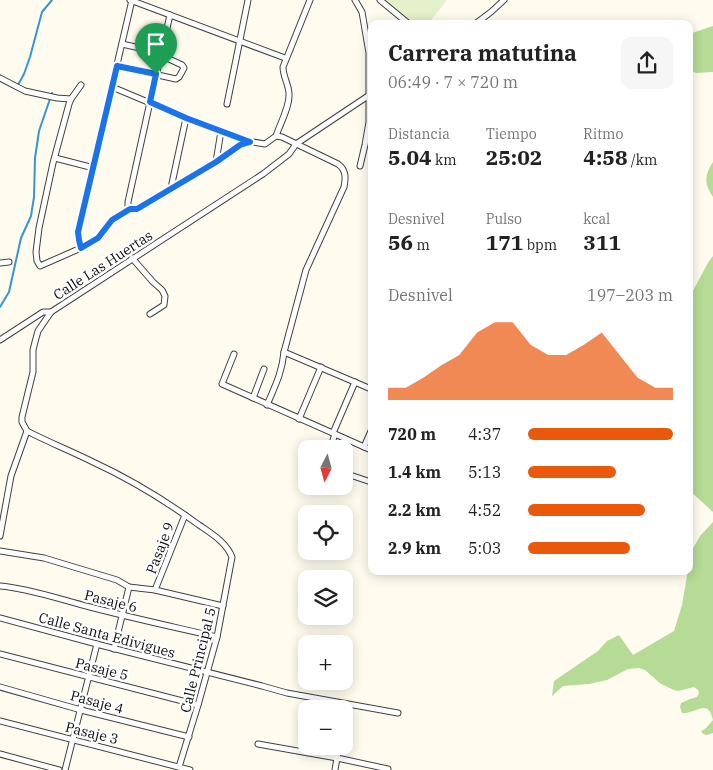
<!DOCTYPE html>
<html lang="es">
<head>
<meta charset="utf-8">
<style>
  :root { --surface:#fff; --page:#f6f6f6; --text:#222; --muted:#767676; --accent:#ea580c }
  body { margin:0; font-family:"IBM Plex Serif",serif; background:var(--page); color:var(--text); height:100vh; display:flex; flex-direction:column; font-size:19px; white-space:nowrap }
  * { box-sizing:border-box; margin:0 }
  p { font-size:16px; color:var(--muted) }
  .icon { flex:none; width:28px; height:28px; fill:none; stroke:currentColor; stroke-width:2; stroke-linecap:round; stroke-linejoin:round }
  .map { position:relative; flex:1; overflow:hidden }
  .details { position:absolute; left:368px; top:20px; width:325px; height:555px; display:flex; flex-direction:column; background:var(--surface); border-radius:10px; box-shadow:0 2px 12px #0003 }
  .details>* { flex:none }
  .needle { width:32px; rotate:186deg }
  .buttons { position:absolute; left:298px; top:440px; display:grid; gap:10px }
  .buttons a { display:grid; place-items:center; width:55px; height:55px; border-radius:10px; background:var(--surface); box-shadow:0 2px 12px #0003; font-size:25px }
  .pin { position:absolute; display:grid; place-items:center; width:42px; height:42px; color:#fff; margin:-51px -21px; border-radius:50% 50% 50% 0; rotate:-45deg; box-shadow:0 0 5px #0007 }
  .pin .icon { rotate:45deg }
  .round { display:grid; place-items:center; flex:none; width:52px; height:52px; border-radius:10px; background:var(--page) }
  .overview { display:flex; align-items:center; justify-content:space-between; height:85px; padding:0 20px }
  h1 { font-size:22px; font-weight:700; line-height:38px }
  .stats { display:grid; grid-template-columns:repeat(3,1fr); gap:8px; height:85px; padding:5px 20px }
  .stats div { display:grid; align-content:center }
  .stats b { font-size:21px; font-weight:700 }
  .stats small { font-size:14px; font-weight:400 }
  .stats p { font-size:14px }
  .chart { height:140px; padding:10px 20px }
  .chart p { display:flex; justify-content:space-between }
  .chart svg { width:100%; height:90px; margin-top:5px; fill:var(--accent); opacity:.7 }
  ul { padding:0 20px; list-style:none; font-size:16px }
  li { display:grid; grid-template-columns:80px 60px 1fr; align-items:center; height:38px }
  li i { height:12px; border-radius:6px; background:var(--accent) }
  .map>svg:first-child { display:block }
  .forest { fill:#b6db97 }
  .pitch { fill:#e4f1ca }
  .lines { fill:none; stroke-linecap:round; stroke-linejoin:round }
  .stream { stroke:#3995d0; stroke-width:2 }
  .minor-casing { stroke:#414141; stroke-width:7 }
  .minor { stroke:#fff; stroke-width:5 }
  .route-casing { stroke:#fff; stroke-width:10 }
  .route { stroke:#1a73e8; stroke-width:6 }
  .labels { text-anchor:middle; stroke-width:5; stroke-linejoin:round; paint-order:stroke }
  .street-label { font-size:14px; fill:#0e0e0e; stroke:#fff }
</style>
</head>
<body>
<div class="map">
<svg width="713" height="770" viewBox="0 0 713 770">
  <rect width="100%" height="100%" fill="#fffcef"/>
  <g class="forest">
    <path d="M713,26V72L696,73L689,70V34Z"/>
    <path d="M713,162V197C704,184 704,175 713,162Z"/>
    <path d="M713,256V512L689,490V298L709,261Z"/>
    <path d="M713,522V733L707,735L703,734L701,731L705,729L713,720C708,697 696,714 682,713L680,707L681,703L690,699L697,697L699,693L698,690L694,687L678,691L674,690L661,684L645,670L639,668L628,669L607,680L589,684L563,686L552,696L554,681L598,651L607,641L619,635L633,655L674,631L682,605L691,552L700,536Z"/>
  </g>
  <path class="pitch" d="M384,0H447L428,24H415Z"/>
  <g class="lines">
    <g class="stream">
      <path d="M18,85L24,74L30,57L42,12L52,0"/>
      <path d="M0,307L9,292L21,238L31,216L34,197L35,158L39,131L52,93"/>
    </g>
    <g class="minor-casing">
      <g id="minor">
        <path d="M130,0L285,58"/>
        <path d="M355,0L362,12L369,53V122L365,145L360,166"/>
        <path d="M380,0L409,24"/>
        <path d="M170,15L150,102L128,202V206L130,209H137L216,162L240,145L245,143L253,142L265,144L276,136"/>
        <path d="M475,24L491,12L504,0"/>
        <path d="M117,66L176,79L179,77L184,68L182,65C162,55 144,48 122,44"/>
        <path d="M0,78L25,91L57,98L71,99"/>
        <path d="M81,85L71,99L69,104L53,163L39,228L36,252L37,261L40,266L81,248L79,240L78,232L132,0"/>
        <path d="M112,87L186,118L248,142"/>
        <path d="M227,104L248,0"/>
        <path d="M55,158L94,168"/>
        <path d="M216,162L221,131"/>
        <path d="M171,188L186,118"/>
        <path d="M81,248L98,238L112,220L130,209"/>
        <path d="M132,258L153,282L162,290L165,296L164,305L150,314"/>
        <path d="M0,263L9,262"/>
        <path d="M0,340L43,312H51"/>
        <path d="M284,352L371,389"/>
        <path d="M234,354L222,384L371,450"/>
        <path d="M253,398L264,369"/>
        <path d="M267,405C275,386 282,373 284,352L306,270L344,187C346,177 346,170 338,164L282,137L276,136C280,124 290,106 289,94C289,85 283,77 283,67L310,0"/>
        <path d="M299,419L321,367"/>
        <path d="M333,433L355,382"/>
        <path d="M364,447L371,431"/>
        <path d="M330,449L335,434"/>
        <path d="M344,473L371,482"/>
        <path d="M0,536L11,476L27,431"/>
        <path d="M0,551L44,558L117,580L129,587L155,590L223,606"/>
        <path d="M0,586C28,588 62,600 90,607C132,618 174,627 217,637"/>
        <path d="M155,590L185,515"/>
        <path d="M0,618L104,646L262,686L287,693L398,713"/>
        <path d="M114,649L129,587"/>
        <path d="M0,654L198,705"/>
        <path d="M0,687L81,710L189,737"/>
        <path d="M0,721L190,770"/>
        <path d="M344,723L347,704"/>
        <path d="M258,744L337,758L388,769"/>
        <path d="M0,754L59,770"/>
        <path d="M179,767L198,705L217,637L232,557C226,542 212,534 199,525C166,501 130,479 93,462C71,451 48,442 27,431L22,422V417L33,372V350L35,342L38,331L51,312L263,174L289,154L296,144L371,94"/>
        <path d="M65,770L97,644"/>
        <path d="M335,770L339,746"/>
      </g>
    </g>
    <use href="#minor" class="minor"/>
  </g>
  <g class="lines">
    <g class="route-casing">
      <path id="route" d="M117,66L156,74L150,102L186,118L250,142L240,145L216,162L137,209H130L112,220L98,238L81,248L79,240L78,232Z"/>
    </g>
    <use href="#route" class="route"/>
  </g>
  <g class="labels">
    <g class="street-label">
      <text transform="translate(103 265) rotate(-33)" y="5">Calle Las Huertas</text>
      <text transform="translate(160 548) rotate(-69)" y="5">Pasaje 9</text>
      <text transform="translate(111 601) rotate(14)" y="5">Pasaje 6</text>
      <text transform="translate(107 635) rotate(15)" y="5">Calle Santa Edivigues</text>
      <text transform="translate(198 660) rotate(-76)" y="5">Calle Principal 5</text>
      <text transform="translate(102 669) rotate(14)" y="5">Pasaje 5</text>
      <text transform="translate(97 702) rotate(15)" y="5">Pasaje 4</text>
      <text transform="translate(92 733) rotate(14)" y="5">Pasaje 3</text>
    </g>
  </g>
</svg>
<div class="buttons">
<a><svg class="needle" viewBox="-14 -14 28 28"><path d="M0-13l5 13h-10z" fill="#e53935"/><path d="M0 13l5-13h-10z" fill="#767676"/></svg></a>
<a><svg class="icon" aria-label="locate" viewBox="0 0 24 24"><circle cx="12" cy="12" r="6"/><path d="M12 2v4M12 18v4M2 12h4M18 12h4"/></svg></a>
<a><svg class="icon" aria-label="layers" viewBox="0 0 24 24"><path d="M12 4l9 5-9 5-9-5zM3 14l9 5 9-5"/></svg></a>
<a>+</a>
<a>−</a>
</div>
<div class="pin" style="left:156px;top:74px;background:#1e9e55"><svg class="icon" aria-label="arrive" viewBox="0 0 24 24"><path d="M6 21V4h12l-3 4 3 4H6"/></svg></div>
<section class="details">
<div class="overview"><div><h1>Carrera matutina</h1><p>06:49 · 7 × 720 m</p></div><a class="round"><svg class="icon" aria-label="share" viewBox="0 0 24 24"><path d="M12 15V3M7 8l5-5 5 5M5 13v7h14v-7"/></svg></a></div>
<div class="stats">
<div><p>Distancia</p><b>5.04<small> km</small></b></div>
<div><p>Tiempo</p><b>25:02</b></div>
<div><p>Ritmo</p><b>4:58<small> /km</small></b></div>
</div>
<div class="stats">
<div><p>Desnivel</p><b>56<small> m</small></b></div>
<div><p>Pulso</p><b>171<small> bpm</small></b></div>
<div><p>kcal</p><b>311</b></div>
</div>
<div class="chart"><p><span>Desnivel</span>197–203 m</p>
<svg viewBox="0 0 160 44" preserveAspectRatio="none"><path d="M0 44V38L10 38L20 33L30 27L40 22L50 11L60 6L70 6L80 17L90 22L100 22L110 17L120 11L130 22L140 33L150 38L160 38V44z"/></svg>
</div>
<ul>
<li><b>720 m</b>4:37<i style="width:100%"></i></li>
<li><b>1.4 km</b>5:13<i style="width:61%"></i></li>
<li><b>2.2 km</b>4:52<i style="width:81%"></i></li>
<li><b>2.9 km</b>5:03<i style="width:70%"></i></li>
</ul>
</section>
</div>
</body>
</html>
